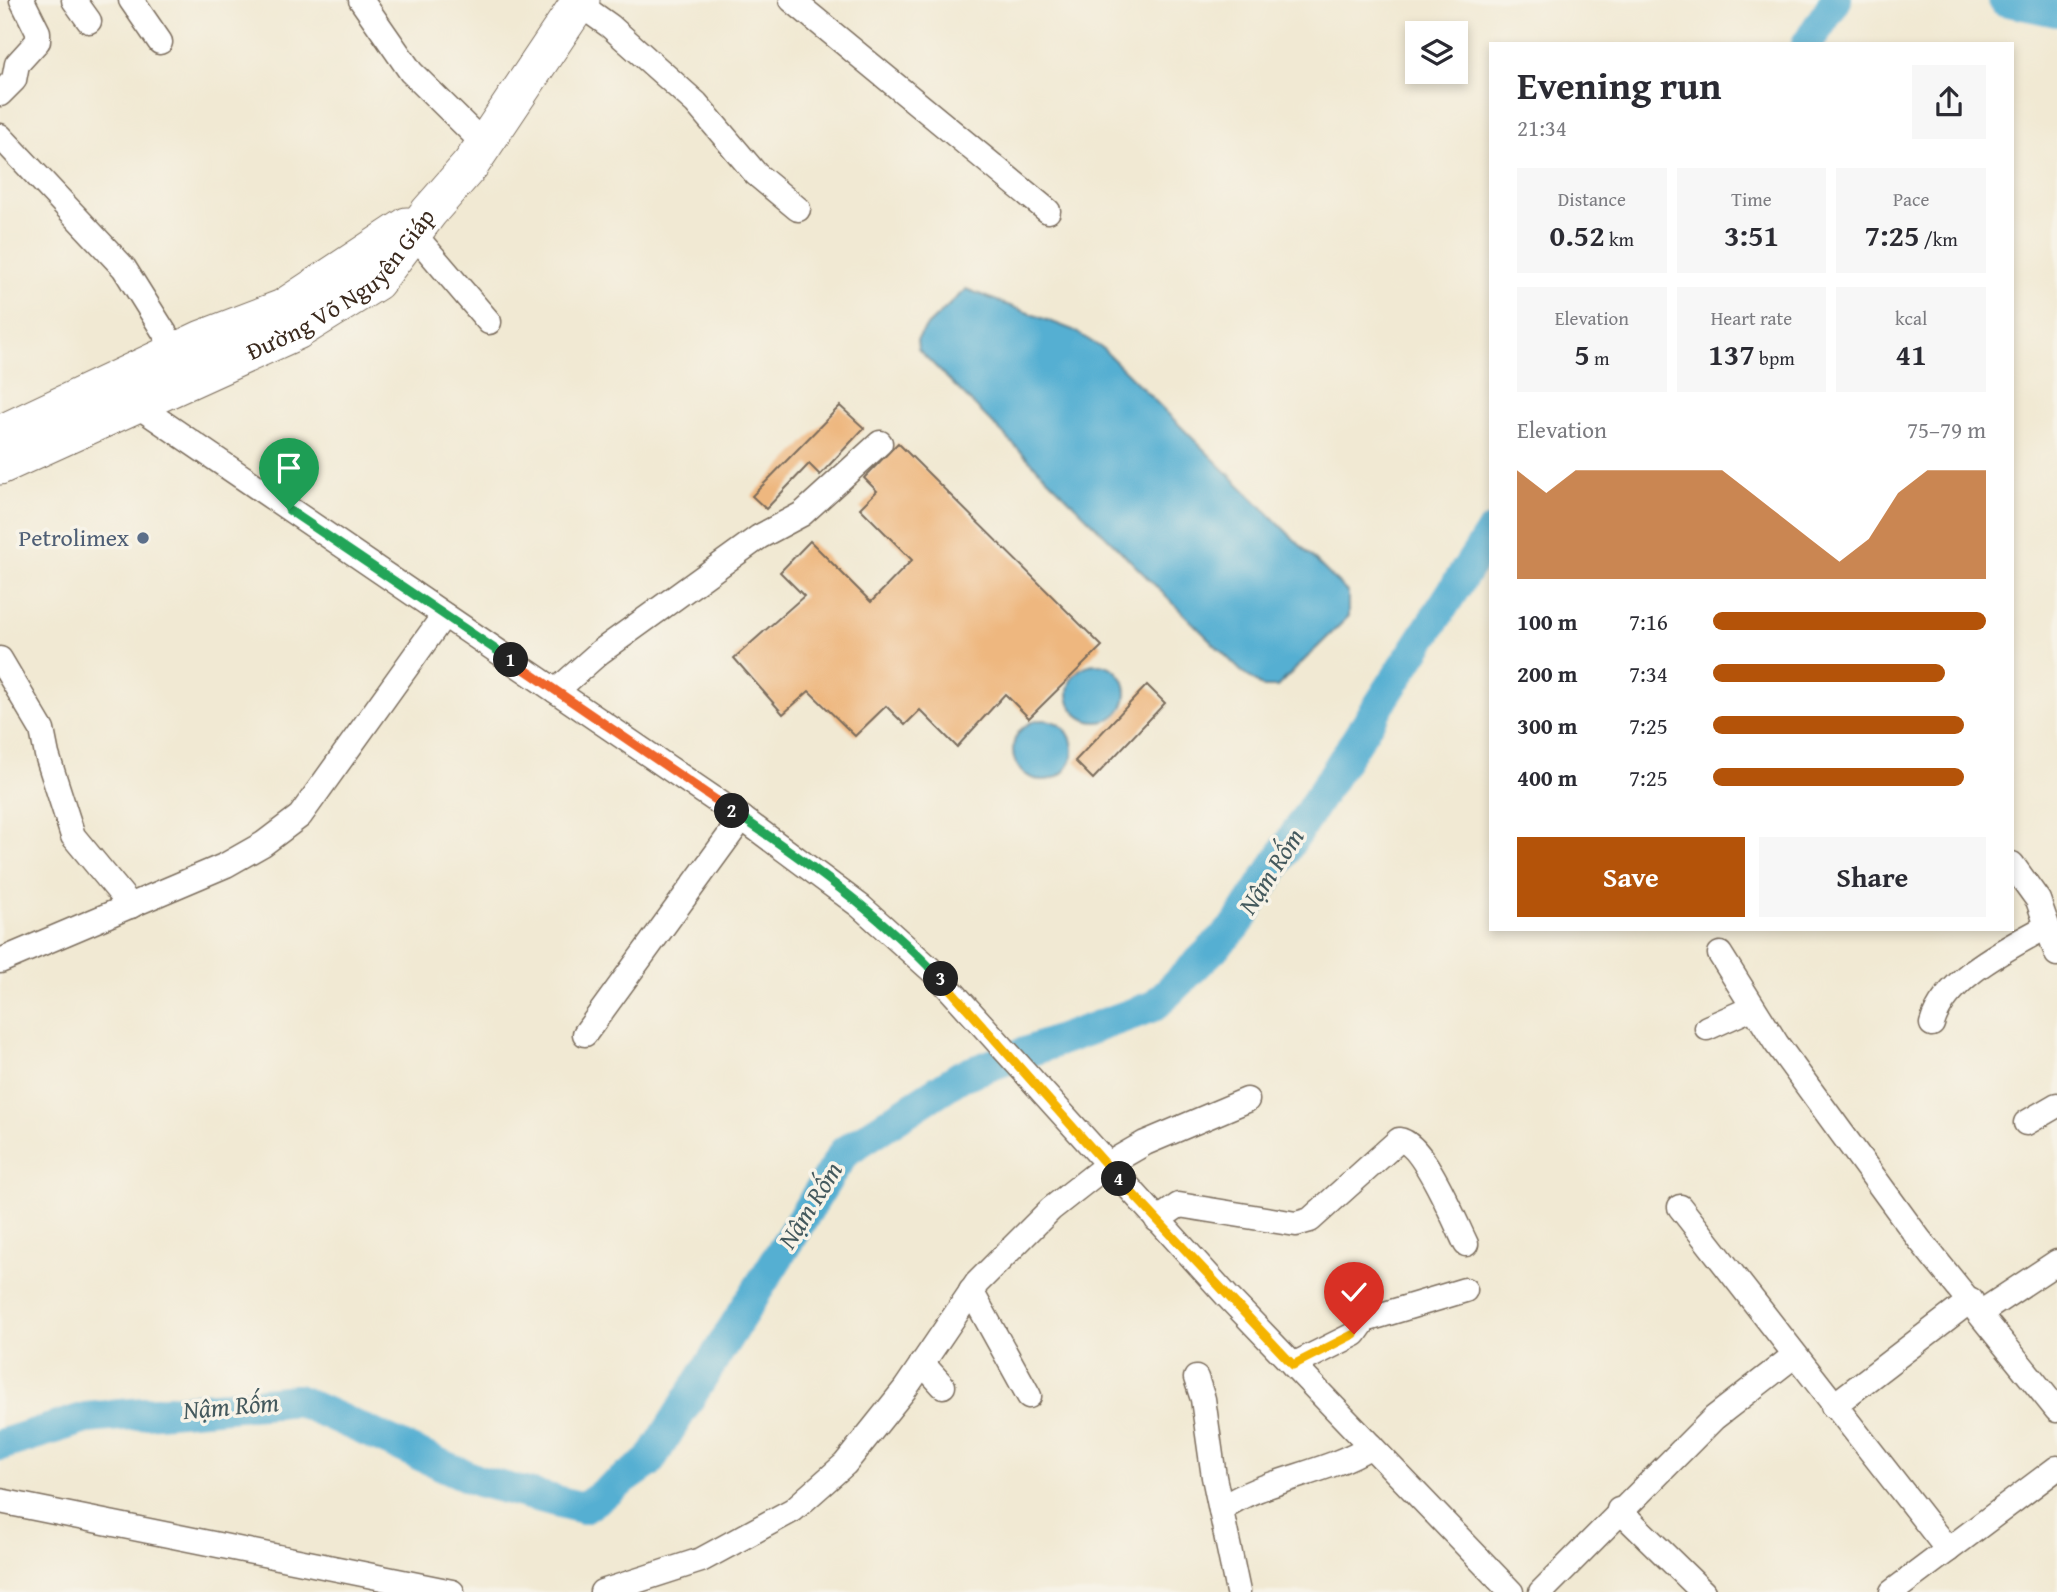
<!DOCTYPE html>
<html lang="en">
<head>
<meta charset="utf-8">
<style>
  :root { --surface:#fff; --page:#f7f7f7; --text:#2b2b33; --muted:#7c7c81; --accent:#b45309 }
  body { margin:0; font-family:"Gentium Book Plus",serif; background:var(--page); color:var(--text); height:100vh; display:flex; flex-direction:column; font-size:26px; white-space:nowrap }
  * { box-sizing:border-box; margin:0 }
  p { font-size:23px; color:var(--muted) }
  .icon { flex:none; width:38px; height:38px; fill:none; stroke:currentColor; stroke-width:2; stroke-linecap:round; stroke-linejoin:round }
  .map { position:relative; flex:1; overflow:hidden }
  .sheet { position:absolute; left:1489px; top:42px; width:525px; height:889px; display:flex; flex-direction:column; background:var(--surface); border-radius:0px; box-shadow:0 4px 10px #0003 }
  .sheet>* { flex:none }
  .fabs { position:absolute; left:1405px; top:21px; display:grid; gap:14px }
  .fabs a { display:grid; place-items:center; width:63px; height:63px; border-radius:0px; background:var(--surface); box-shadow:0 4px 10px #0003; font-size:35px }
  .pin { position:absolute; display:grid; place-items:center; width:60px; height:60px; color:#fff; margin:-72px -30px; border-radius:50% 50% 50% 0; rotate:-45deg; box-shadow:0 0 7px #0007 }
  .pin .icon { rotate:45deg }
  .km { position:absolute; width:35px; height:35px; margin:-18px; border-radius:50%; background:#222; color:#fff; font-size:19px; line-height:35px; text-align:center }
  .round { display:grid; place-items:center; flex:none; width:74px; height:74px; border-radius:0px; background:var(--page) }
  .summary { display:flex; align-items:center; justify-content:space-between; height:119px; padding:0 28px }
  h1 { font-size:38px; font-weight:700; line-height:52px }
  .figures { display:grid; grid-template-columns:repeat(3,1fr); gap:10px; height:119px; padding:7px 28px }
  .figures div { display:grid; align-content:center; border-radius:0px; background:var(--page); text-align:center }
  .figures b { font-size:30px; font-weight:700 }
  .figures small { font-size:19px; font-weight:400 }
  .figures p { font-size:19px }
  .chart { height:196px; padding:14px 28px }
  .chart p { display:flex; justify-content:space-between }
  .chart svg { width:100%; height:126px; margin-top:7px; fill:var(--accent); opacity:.7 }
  .cta { display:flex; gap:14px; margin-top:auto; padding:14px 28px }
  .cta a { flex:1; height:80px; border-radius:0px; background:var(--accent); color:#fff; font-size:28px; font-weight:700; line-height:80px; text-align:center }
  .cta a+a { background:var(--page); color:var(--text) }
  ul { padding:0 28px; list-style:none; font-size:23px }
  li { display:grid; grid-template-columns:112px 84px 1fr; align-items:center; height:52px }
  li i { height:18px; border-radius:9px; background:var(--accent) }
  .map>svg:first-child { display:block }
  .water { fill:#55afd2; stroke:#486c78; stroke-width:2 }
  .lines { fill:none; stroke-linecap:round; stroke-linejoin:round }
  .river { stroke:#55afd2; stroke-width:32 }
  .building { fill:#eeb77f }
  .minor-casing { stroke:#7b6d5d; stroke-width:27 }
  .highway-casing { stroke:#7b6d5d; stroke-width:39 }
  .minor { stroke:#fff; stroke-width:24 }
  .highway { stroke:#fff; stroke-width:37 }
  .split-1-casing { stroke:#fff; stroke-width:14 }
  .split-2-casing { stroke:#fff; stroke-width:14 }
  .split-3-casing { stroke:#fff; stroke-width:14 }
  .split-4-casing { stroke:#fff; stroke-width:14 }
  .split-5-casing { stroke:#fff; stroke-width:14 }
  .split-1 { stroke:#22a559; stroke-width:9 }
  .split-2 { stroke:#f0652b; stroke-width:9 }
  .split-3 { stroke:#22a559; stroke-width:9 }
  .split-4 { stroke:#f5b400; stroke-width:9 }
  .split-5 { stroke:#f5b400; stroke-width:9 }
  .service-dot { fill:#5c6f8a; stroke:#f7f3e8; stroke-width:2.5 }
  .labels { text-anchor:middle; stroke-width:7; stroke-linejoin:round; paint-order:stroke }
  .street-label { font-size:24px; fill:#3b2a1e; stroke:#f7f3e8 }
  .service-label { font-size:24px; fill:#4e5e75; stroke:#f7f3e8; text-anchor:end }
  .water-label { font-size:26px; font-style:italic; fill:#44595d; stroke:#f7f3e8 }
</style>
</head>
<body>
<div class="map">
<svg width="2057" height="1592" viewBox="0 0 2057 1592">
  <rect width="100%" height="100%" fill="#f7f3e8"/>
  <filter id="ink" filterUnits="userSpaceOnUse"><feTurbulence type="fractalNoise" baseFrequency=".0143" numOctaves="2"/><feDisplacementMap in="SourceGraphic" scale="14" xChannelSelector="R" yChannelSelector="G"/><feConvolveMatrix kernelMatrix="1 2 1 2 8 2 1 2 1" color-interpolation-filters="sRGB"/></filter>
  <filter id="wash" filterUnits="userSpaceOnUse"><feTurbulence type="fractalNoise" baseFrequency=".00686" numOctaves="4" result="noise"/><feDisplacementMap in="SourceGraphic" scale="28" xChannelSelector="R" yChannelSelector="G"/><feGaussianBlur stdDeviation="1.57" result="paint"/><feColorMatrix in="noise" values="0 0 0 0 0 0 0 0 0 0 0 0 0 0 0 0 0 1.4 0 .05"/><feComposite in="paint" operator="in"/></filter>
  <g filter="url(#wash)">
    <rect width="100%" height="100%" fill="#f1e9d3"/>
    <g class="water">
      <path d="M966,289L1073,330L1103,349L1348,593V617L1277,687H1263L1241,671L918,349L917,340L926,327Z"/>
      <circle cx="1097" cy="693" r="29"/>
      <circle cx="1043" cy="750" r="30"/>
    </g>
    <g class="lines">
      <g class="river">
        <path d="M2004,0L2057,11"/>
        <path d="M1807,44L1836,0"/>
        <path d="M0,1445L86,1418L297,1400L478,1481L583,1508L649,1462L844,1152L961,1076L1154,1006L1236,926L1491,532"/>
      </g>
    </g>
    <g id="blocks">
      <g class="building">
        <path d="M840,406L864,428L820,475L809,464L766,509L752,496Z"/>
        <path d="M898,443L1102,646L1029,718L1005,694L957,747L920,710L905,725L886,706L855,736L809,691L783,714L734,658L804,596L780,572L810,541L871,602L912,560L860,508L877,491L864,478Z"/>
        <path d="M1147,685L1165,703L1093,779L1075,761Z"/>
      </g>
    </g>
  </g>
  <g filter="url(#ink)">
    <use href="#blocks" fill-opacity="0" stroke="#7b6d5d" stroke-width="2"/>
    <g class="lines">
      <g class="minor-casing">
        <g id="minor">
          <path d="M74,0L89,21"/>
          <path d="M131,0L160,42"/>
          <path d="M361,0L411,72L484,144"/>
          <path d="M792,0L1048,211"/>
          <path d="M579,4L610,26L696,103L756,174L798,209"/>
          <path d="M0,94L14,80L17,64L38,41V32L22,0"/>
          <path d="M0,136L124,268L176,351"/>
          <path d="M407,226L489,322"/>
          <path d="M125,397L742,818L860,906L938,976L1227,1296L1511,1592"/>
          <path d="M0,659L42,730L47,755L73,836L131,906"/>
          <path d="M556,691L600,652L759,537L802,514L880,443"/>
          <path d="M2012,864L2038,900L2057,954"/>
          <path d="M1720,954L1776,1043L1919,1239L2057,1410"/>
          <path d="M0,961L226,865L263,844L300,816L444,615"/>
          <path d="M1932,1024C1945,979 2006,949 2046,927"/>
          <path d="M1707,1028L1752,1008"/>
          <path d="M585,1034L742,818"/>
          <path d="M2026,1123L2057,1105"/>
          <path d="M1680,1207L1948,1550"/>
          <path d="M1157,1220L1179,1205L1296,1224L1310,1220L1399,1140C1423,1142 1455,1222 1466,1244"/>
          <path d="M971,1291L1029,1396"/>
          <path d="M1980,1313L2057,1262"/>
          <path d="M922,1363L943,1386"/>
          <path d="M1293,1365L1355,1334L1365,1320L1465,1290"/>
          <path d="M1196,1378L1203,1399L1214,1477L1238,1592"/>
          <path d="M1833,1406L1971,1300"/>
          <path d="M0,1501L452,1592"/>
          <path d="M1221,1509C1263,1479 1324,1475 1371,1446"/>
          <path d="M1619,1510L1703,1592"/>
          <path d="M602,1592L701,1560L793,1510L845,1464L905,1389L977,1283L1051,1209L1107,1165L1145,1143L1247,1100"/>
          <path d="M1541,1592L1714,1418L1795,1355"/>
          <path d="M1892,1592L2057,1468"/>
        </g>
      </g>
      <g class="highway-casing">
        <g id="highway">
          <path d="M0,434L202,339L283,308L407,226"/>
          <path id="s1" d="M0,466L297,331L376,282L429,212L471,164L581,0"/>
        </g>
      </g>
      <use href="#minor" class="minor"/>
      <use href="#highway" class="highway"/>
    </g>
  </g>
  <g class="lines" filter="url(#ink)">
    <g class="split-1-casing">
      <path id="split-1" d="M289,510L511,660"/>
    </g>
    <g class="split-2-casing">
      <path id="split-2" d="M511,660L732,811"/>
    </g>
    <g class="split-3-casing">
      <path id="split-3" d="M732,811C805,860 881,915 941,979"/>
    </g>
    <g class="split-4-casing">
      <path id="split-4" d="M941,979L1119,1179"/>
    </g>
    <g class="split-5-casing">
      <path id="split-5" d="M1119,1179L1293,1365L1354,1334"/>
    </g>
    <use href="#split-1" class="split-1"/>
    <use href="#split-2" class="split-2"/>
    <use href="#split-3" class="split-3"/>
    <use href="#split-4" class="split-4"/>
    <use href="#split-5" class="split-5"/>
  </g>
  <circle class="service-dot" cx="143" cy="538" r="7"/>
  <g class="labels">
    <g class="street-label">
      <text dy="8" stroke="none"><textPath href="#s1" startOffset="390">Đường Võ Nguyên Giáp</textPath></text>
    </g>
    <g class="service-label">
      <text x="129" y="546">Petrolimex</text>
    </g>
    <g class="water-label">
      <text transform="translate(1271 871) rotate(-57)" y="9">Nậm Rốm</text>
      <text transform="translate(810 1205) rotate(-58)" y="9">Nậm Rốm</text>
      <text transform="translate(231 1406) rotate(-5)" y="9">Nậm Rốm</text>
    </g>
  </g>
</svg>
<div class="fabs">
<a><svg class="icon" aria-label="layers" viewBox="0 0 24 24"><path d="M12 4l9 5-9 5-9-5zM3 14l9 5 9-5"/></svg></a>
</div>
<div class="pin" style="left:289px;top:510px;background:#1e9e55"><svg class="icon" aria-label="arrive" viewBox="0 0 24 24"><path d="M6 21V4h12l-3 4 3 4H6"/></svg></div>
<div class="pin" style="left:1354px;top:1334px;background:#d93025"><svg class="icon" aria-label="check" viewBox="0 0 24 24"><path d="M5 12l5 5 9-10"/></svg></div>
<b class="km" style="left:511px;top:660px">1</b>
<b class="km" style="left:732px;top:811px">2</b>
<b class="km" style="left:941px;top:979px">3</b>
<b class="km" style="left:1119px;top:1179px">4</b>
<section class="sheet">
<div class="summary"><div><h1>Evening run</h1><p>21:34</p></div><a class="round"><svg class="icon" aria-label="share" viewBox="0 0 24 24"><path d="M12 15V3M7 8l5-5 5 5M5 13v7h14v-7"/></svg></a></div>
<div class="figures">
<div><p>Distance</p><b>0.52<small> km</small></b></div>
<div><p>Time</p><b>3:51</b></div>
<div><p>Pace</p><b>7:25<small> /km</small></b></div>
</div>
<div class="figures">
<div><p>Elevation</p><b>5<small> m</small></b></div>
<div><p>Heart rate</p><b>137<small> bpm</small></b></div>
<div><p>kcal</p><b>41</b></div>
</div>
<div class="chart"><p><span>Elevation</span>75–79 m</p>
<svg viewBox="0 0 160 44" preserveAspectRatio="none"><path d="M0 44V6L10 14L20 6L30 6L40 6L50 6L60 6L70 6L80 14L90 22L100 30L110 38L120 30L130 14L140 6L150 6L160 6V44z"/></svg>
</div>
<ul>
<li><b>100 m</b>7:16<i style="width:100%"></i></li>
<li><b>200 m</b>7:34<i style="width:85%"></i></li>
<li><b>300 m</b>7:25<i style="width:92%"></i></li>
<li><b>400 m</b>7:25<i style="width:92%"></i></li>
</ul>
<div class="cta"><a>Save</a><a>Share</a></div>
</section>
</div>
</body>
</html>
